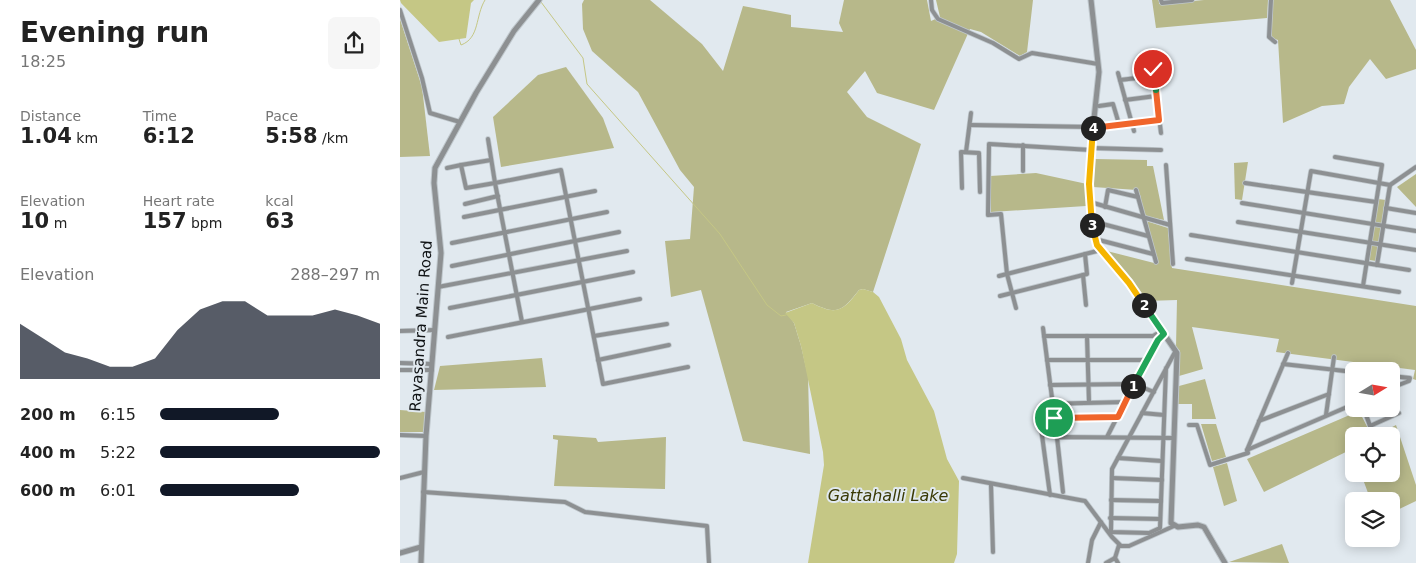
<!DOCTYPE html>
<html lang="en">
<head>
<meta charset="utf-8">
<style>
  :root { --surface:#fff; --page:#f6f6f6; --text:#222; --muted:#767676; --accent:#111827 }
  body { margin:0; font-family:"DejaVu Sans",sans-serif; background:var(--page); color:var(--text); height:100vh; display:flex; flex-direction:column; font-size:19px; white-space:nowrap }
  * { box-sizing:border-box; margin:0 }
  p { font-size:16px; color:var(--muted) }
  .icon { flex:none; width:28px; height:28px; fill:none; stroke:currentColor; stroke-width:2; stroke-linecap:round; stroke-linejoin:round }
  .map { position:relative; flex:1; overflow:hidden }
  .panel { display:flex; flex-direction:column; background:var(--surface); width:400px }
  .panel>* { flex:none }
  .needle { width:32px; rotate:79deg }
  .fabs { position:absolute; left:945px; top:362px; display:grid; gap:10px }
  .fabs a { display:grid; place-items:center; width:55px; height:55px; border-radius:8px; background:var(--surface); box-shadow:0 2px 12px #0003; font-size:25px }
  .pin { position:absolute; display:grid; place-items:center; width:42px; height:42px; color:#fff; margin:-21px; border:2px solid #fff; border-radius:50%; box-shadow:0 1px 5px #0007 }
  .km { position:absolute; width:25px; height:25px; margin:-12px; border-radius:50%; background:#222; color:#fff; font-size:14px; line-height:25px; text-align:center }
  .round { display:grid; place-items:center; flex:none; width:52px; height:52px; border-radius:8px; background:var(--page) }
  .headline { display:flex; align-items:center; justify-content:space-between; height:85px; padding:0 20px }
  h1 { font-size:28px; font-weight:600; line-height:38px }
  .stats { display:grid; grid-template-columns:repeat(3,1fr); gap:8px; height:85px; padding:5px 20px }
  .stats div { display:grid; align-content:center }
  .stats b { font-size:21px; font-weight:600 }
  .stats small { font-size:14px; font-weight:400 }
  .stats p { font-size:14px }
  .chart { height:140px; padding:10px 20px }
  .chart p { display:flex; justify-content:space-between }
  .chart svg { width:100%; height:90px; margin-top:5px; fill:var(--accent); opacity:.7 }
  ul { padding:0 20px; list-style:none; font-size:16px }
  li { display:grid; grid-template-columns:80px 60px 1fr; align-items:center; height:38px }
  li i { height:12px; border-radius:6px; background:var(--accent) }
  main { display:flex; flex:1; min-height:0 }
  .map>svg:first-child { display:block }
  .green { fill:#b7b88a }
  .water { fill:#c5c785 }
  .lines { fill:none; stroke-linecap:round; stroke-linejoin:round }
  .stream { stroke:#c5c785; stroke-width:1 }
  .minor-casing { stroke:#bfc7cc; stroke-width:5.5 }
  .tertiary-casing { stroke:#bfc7cc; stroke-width:7 }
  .minor { stroke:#8d9092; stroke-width:4 }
  .tertiary { stroke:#8d9092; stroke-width:5 }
  .split-1-casing { stroke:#fff; stroke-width:10 }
  .split-2-casing { stroke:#fff; stroke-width:10 }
  .split-3-casing { stroke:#fff; stroke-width:10 }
  .split-4-casing { stroke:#fff; stroke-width:10 }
  .split-5-casing { stroke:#fff; stroke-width:10 }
  .split-6-casing { stroke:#fff; stroke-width:10 }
  .split-1 { stroke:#f0652b; stroke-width:6 }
  .split-2 { stroke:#22a559; stroke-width:6 }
  .split-3 { stroke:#f5b400; stroke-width:6 }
  .split-4 { stroke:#f5b400; stroke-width:6 }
  .split-5 { stroke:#f0652b; stroke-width:6 }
  .split-6 { stroke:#22a559; stroke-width:6 }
  .labels { text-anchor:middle; stroke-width:4; stroke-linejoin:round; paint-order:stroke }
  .street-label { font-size:15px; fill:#0f1214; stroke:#e1e9ef }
  .water-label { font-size:16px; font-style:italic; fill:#3a3a05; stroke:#e1e9ef }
</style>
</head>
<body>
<main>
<section class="panel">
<div class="headline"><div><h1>Evening run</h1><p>18:25</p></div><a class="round"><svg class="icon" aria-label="share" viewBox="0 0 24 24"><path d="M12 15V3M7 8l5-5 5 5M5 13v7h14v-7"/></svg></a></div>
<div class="stats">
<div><p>Distance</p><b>1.04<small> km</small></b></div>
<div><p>Time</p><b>6:12</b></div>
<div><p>Pace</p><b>5:58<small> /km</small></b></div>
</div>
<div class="stats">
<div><p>Elevation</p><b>10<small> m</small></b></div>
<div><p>Heart rate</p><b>157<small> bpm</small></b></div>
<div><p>kcal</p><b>63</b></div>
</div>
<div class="chart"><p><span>Elevation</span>288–297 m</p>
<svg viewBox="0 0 160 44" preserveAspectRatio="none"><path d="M0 44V17L10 24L20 31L30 34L40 38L50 38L60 34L70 20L80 10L90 6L100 6L110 13L120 13L130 13L140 10L150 13L160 17V44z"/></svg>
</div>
<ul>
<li><b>200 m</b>6:15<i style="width:54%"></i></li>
<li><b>400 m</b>5:22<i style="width:100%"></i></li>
<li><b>600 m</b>6:01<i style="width:63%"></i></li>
</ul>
</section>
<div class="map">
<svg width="1016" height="563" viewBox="0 0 1016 563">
  <rect width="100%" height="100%" fill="#e1e9ef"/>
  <g class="green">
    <path d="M184,0H250L302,44L323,71L343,6L391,15V27L443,32L439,23L444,0H527L531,21L540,17L536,0H633L627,52L620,56L581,32L570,29L534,110L477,93L465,71L447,92L467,117L521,144L473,292L463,289L459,290C442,311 438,316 412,303L386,312L394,323L401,346L408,376L410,454L343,441L301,290L271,297L265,241L290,239L294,187L280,170L238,92L192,51L183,29L182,4Z"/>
    <path d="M752,0H759V4L804,0H868L867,18L756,28Z"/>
    <path d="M873,0H990L1016,50V69L986,79L970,59L949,87L944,104L922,106L883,123L878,40L871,38Z"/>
    <path d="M0,19L22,87L30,156L0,157Z"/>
    <path d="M166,67L203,118L214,148L101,167L93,117L138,75Z"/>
    <path d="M695,159L747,160V166H753L764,220L744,216L737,190L693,187Z"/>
    <path d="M848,162L842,200L835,199L834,163Z"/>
    <path d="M636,173L687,184L686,206L591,212L590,176Z"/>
    <path d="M1016,174V207L997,187Z"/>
    <path d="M978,199L986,200L976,261L969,260Z"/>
    <path d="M746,221L768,228L772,268L1016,306V380L1013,379L1015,370L876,352L879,339L792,327L803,369L779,376L780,351L776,347L777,300L746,301L726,272L703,250L758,264Z"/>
    <path d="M142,358L146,387L34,390L40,366Z"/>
    <path d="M805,379L816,419H792V404H778L779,386Z"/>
    <path d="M0,410L26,412L25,432H0Z"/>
    <path d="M959,411L972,436H954V453L952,449L864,492L847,459Z"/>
    <path d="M801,424H816L826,457L812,461Z"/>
    <path d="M996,425L1016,485V501L991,513V501H971L961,474H991V436H975Z"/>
    <path d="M153,435L196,438L198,442L266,437L265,489L154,486L158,440L153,439Z"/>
    <path d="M827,463L837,501L824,506L813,467Z"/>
    <path d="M882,544L889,563L829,562Z"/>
  </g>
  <g class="water">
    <path d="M0,0H74L71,3L66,38L39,42L1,3Z"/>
    <path d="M463,289L473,292L479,297L501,339L507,360L534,411L547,459L559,481L557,554L554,563H408L424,465L423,452L401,346L394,323L385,313L412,303C437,316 443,311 459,290Z"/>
  </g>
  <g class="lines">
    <g class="stream">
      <path d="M141,2L183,58L187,84L320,234L367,305L381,316L386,315"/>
      <path d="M59,39L61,45C80,38 75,16 85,0"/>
    </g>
    <g class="minor-casing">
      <g id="minor">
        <path d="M531,0L532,10L538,19L593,43L619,59L632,53L698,64"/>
        <path d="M761,0L762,3L792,0"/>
        <path d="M871,0L869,37L875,42"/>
        <path d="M0,10L22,78L30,113L60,122"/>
        <path d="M753,69L761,133"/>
        <path d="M718,73L734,131"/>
        <path d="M720,80L754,76"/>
        <path d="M725,100L756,96"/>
        <path d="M699,106L713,104L719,124"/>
        <path d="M570,125L693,127L759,120"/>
        <path d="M623,145V171"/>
        <path d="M691,148L761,150"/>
        <path d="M566,152L571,113"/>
        <path d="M935,157L982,165L963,286"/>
        <path d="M61,165L91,160"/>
        <path d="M766,165L773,264"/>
        <path d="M47,168L61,165L66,188L95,183L88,139"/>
        <path d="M845,183L976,202"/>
        <path d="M562,188L561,152L579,153L580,192"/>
        <path d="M736,190L756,262"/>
        <path d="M690,202L770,225"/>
        <path d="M842,203L1016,231"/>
        <path d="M65,204L98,196"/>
        <path d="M705,207L708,190L738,197"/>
        <path d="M986,208L1016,213"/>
        <path d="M64,217L195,191"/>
        <path d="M838,222L1016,250"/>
        <path d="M699,223L748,236"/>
        <path d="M791,235L1009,270"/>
        <path d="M699,240L753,254"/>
        <path d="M52,243L207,212"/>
        <path d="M787,259L999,292"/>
        <path d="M977,265L990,185"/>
        <path d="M52,266L219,232"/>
        <path d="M683,275L686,305"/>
        <path d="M599,276L701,250"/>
        <path d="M892,283L911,171L990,185L1016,167"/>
        <path d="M38,287L227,251"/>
        <path d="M600,296L687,274L685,254"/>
        <path d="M50,308L233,272"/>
        <path d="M616,308L607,274L601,214L588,215L589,144L691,150"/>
        <path d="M122,322L95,183L161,170L203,384L288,367"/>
        <path d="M643,328L657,437"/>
        <path d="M0,331L35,330"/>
        <path d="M194,336L267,324"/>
        <path d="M644,336H753L762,331"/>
        <path d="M687,336L689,402"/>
        <path d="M48,337L240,299"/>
        <path d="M198,360L269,345"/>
        <path d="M647,360H746"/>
        <path d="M0,363L32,364"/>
        <path d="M883,364L954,372"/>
        <path d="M766,368L760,528L749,533L711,532L712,469L775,352"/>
        <path d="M0,370H32"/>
        <path d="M991,376L1010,378L1009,381L991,388"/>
        <path d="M650,385L734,384L754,392"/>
        <path d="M644,404L725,402"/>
        <path d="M964,409L970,426L999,413"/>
        <path d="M639,413L650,495"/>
        <path d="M742,413L764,415"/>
        <path d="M926,415L934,357"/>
        <path d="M654,418L717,417"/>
        <path d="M859,421L929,394"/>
        <path d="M789,425H797L810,465L848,453L847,450L888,353"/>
        <path d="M0,435L26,436"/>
        <path d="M707,437L746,360L764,334"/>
        <path d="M847,450L954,404"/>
        <path d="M718,458L762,461"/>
        <path d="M0,478L24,472"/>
        <path d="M563,478L685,501L712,537L721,546H729L774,526"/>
        <path d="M712,478L762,480"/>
        <path d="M591,485L593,552"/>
        <path d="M23,492L165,502L185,512L307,526L309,563"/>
        <path d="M663,492L657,437L774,438"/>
        <path d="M711,500L761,501"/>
        <path d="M710,518L760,519"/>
        <path d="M715,558L719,545"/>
        <path d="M688,563L692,540L701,522"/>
        <path d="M706,563L715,558L718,563"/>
      </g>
    </g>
    <g class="tertiary-casing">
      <g id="tertiary">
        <path d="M691,0L699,72L690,156L691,220L697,245L729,283L777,353L771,523L778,527L798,525L804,527L825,563"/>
        <path d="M0,553L21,547"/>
        <path d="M21,563L26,436L41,253L34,183L35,168L76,93L114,31L139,0"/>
      </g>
    </g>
    <use href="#minor" class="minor"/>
    <use href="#tertiary" class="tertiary"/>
  </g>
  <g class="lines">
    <g class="split-1-casing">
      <path id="split-1" d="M654,418L718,417L733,386"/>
    </g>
    <g class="split-2-casing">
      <path id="split-2" d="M733,386L758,340L764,334L744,305"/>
    </g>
    <g class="split-3-casing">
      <path id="split-3" d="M692,225L697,245L729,283L744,305"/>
    </g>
    <g class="split-4-casing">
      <path id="split-4" d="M692,225L689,184L693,128"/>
    </g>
    <g class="split-5-casing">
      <path id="split-5" d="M693,128L759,120L756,90"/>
    </g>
    <g class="split-6-casing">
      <path id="split-6" d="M753,69L756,90"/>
    </g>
    <use href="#split-1" class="split-1"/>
    <use href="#split-2" class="split-2"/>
    <use href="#split-3" class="split-3"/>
    <use href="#split-4" class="split-4"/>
    <use href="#split-5" class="split-5"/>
    <use href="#split-6" class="split-6"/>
  </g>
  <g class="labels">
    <g class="street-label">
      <text transform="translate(21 326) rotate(-86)" y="5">Rayasandra Main Road</text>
    </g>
    <g class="water-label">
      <text x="488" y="501">Gattahalli Lake</text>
    </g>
  </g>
</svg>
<div class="fabs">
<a><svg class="needle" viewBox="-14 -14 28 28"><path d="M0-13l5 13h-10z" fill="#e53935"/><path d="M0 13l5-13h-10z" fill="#767676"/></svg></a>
<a><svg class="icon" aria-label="locate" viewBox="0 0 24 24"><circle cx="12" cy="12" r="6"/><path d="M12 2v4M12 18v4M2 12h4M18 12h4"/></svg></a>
<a><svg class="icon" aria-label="layers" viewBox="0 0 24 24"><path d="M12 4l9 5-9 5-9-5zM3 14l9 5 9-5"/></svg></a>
</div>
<div class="pin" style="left:654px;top:418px;background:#1e9e55"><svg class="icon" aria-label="arrive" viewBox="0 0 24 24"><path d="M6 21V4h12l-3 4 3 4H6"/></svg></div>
<div class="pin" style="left:753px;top:69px;background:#d93025"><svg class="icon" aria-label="check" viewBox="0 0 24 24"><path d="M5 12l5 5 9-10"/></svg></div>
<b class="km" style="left:733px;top:386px">1</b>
<b class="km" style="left:744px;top:305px">2</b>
<b class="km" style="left:692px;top:225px">3</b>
<b class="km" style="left:693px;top:128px">4</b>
</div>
</main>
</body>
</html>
